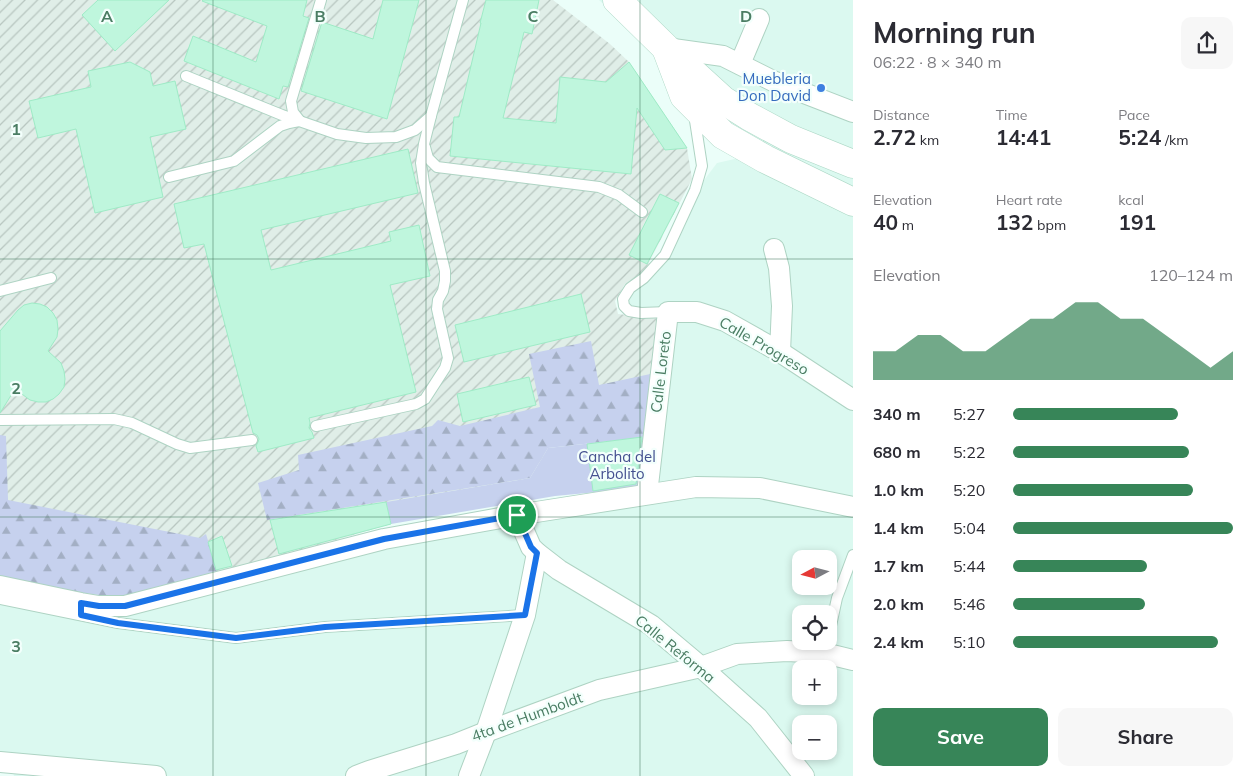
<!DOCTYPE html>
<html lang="en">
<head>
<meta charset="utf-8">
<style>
  :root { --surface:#fff; --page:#f7f7f7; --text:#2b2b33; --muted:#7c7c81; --accent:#378558 }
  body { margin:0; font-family:Mulish,sans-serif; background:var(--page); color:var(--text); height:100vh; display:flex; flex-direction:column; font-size:19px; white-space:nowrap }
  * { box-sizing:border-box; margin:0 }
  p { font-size:16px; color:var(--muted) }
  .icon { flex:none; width:28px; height:28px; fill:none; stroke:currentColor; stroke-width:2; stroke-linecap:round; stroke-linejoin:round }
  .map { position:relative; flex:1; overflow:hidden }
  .sheet { display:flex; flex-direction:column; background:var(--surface); width:400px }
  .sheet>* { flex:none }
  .needle { width:32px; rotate:263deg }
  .fabs { position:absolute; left:792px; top:550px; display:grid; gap:10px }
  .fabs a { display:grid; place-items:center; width:45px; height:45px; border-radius:10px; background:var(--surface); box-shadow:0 2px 8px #0003; font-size:25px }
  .pin { position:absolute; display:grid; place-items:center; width:42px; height:42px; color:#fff; margin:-21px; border:2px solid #fff; border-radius:50%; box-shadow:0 1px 5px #0007 }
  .round { display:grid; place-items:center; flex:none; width:52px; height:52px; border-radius:10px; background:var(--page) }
  .summary { display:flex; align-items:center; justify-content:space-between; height:85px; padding:0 20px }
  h1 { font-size:28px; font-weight:700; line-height:38px }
  .metrics { display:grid; grid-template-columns:repeat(3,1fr); gap:8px; height:85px; padding:5px 20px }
  .metrics div { display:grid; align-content:center }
  .metrics b { font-size:21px; font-weight:700 }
  .metrics small { font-size:14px; font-weight:400 }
  .metrics p { font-size:14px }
  .chart { height:140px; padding:10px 20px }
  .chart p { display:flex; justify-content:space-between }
  .chart svg { width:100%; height:90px; margin-top:5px; fill:var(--accent); opacity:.7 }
  .action { display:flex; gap:10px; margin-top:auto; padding:10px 20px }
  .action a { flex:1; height:58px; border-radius:10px; background:var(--accent); color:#fff; font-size:20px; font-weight:700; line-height:58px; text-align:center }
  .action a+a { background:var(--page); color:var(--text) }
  ul { padding:0 20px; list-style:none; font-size:16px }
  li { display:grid; grid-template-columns:80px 60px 1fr; align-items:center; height:38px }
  li i { height:12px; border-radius:6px; background:var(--accent) }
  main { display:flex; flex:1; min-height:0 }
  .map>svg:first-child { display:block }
  .residential { fill:#dbf9f0; fill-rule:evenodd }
  .industrial { fill:url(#industrial-furrows) }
  .forest { fill:url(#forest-firs) }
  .park { fill:#c6d1ee }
  .building { fill:#bff6dd; stroke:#9eebc6 }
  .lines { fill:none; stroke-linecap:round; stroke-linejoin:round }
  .lane-casing { stroke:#aed3c3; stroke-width:12 }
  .street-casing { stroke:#aed3c3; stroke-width:22 }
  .secondary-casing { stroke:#add8c6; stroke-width:29 }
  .lane { stroke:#fff; stroke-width:10 }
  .street { stroke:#fff; stroke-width:20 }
  .secondary { stroke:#fff; stroke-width:28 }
  .route-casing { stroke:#fff; stroke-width:10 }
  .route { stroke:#1a73e8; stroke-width:6 }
  .grid { fill:none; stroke:#4a7d63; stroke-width:1; stroke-opacity:0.55 }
  .shop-dot { fill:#3f7fe0; stroke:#f3fffc; stroke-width:2 }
  .labels { text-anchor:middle; stroke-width:4.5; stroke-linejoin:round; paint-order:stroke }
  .shop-label { font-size:15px; fill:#366cbe; stroke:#f3fffc; text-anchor:end }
  .street-label { font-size:15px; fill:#4a7d63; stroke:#f3fffc }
  .park-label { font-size:15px; fill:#455190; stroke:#f3fffc }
  .grid-label { font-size:16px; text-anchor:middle; font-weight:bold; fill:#4a7d63; stroke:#f3fffc; stroke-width:4.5; stroke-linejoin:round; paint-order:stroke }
</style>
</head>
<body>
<main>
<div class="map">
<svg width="853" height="776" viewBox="0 0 853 776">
  <defs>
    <pattern id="industrial-furrows" width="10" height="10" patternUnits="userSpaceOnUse" patternTransform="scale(1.25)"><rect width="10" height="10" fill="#e0eee8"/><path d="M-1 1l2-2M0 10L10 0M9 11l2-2" fill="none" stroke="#b8c6c0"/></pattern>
    <pattern id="forest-firs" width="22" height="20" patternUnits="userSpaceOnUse" patternTransform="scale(1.25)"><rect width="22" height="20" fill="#c6d1ee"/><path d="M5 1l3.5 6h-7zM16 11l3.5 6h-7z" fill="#a3afc4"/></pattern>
  </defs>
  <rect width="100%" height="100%" fill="#ebfef9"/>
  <g class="residential">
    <path d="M599,0H853V211L742,155L658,54Z"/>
    <path d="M739,158L853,215V403L776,354L698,318L628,312L626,298L667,255L696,191L717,163Z"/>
    <path d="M673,313L697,319L774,355L853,406V776H14L9,760L0,759V580L104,606L355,549L648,498ZM801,559H829V586H801ZM801,614H829V641H801ZM801,669H829V696H801ZM801,724H829V751H801Z"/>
  </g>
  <path class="industrial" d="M0,0H553L610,44L629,62L687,148L692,179L644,272L625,284L615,301L618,314L662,319L655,373L548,448L530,478L387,502L391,524L218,574L0,576Z"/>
  <g class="forest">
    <path d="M591,341L599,385L655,373L647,437L548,448L530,478L267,520L258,483L299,470L298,455L432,426L438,420L460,426L540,407L529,354Z"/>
    <path d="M0,435L6,436L8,500L200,538L206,534L218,574L121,598L54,589L0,576Z"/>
  </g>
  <path class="park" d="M647,437L640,488L555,496L391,524L386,502L530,478L548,448Z"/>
  <g class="building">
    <path d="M98,0H169L115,51L82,15Z"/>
    <path d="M203,0H307L303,16L309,18L288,87L283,86L279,99L184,61L193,36L256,62L267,26L202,1Z"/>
    <path d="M383,0H419L387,119L301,91L322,22L373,39Z"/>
    <path d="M486,0H539L532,34L524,32L503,118L556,123L560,77L606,82L629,62L687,148L665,150L637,108L631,174L450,156L454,117H459L481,23H480Z"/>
    <path d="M130,62L150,72L153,86L175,81L186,129L150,137L163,197L95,213L76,129L38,138L29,101L91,87L88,71Z"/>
    <path d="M408,149L418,193L261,230L271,270L391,241L389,232L419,225L430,276L390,285L416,392L309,418L310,423L309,428L312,432L314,438L258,452L256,446L258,442L259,439L257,435L253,433L204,244L184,248L174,204Z"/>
    <path d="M660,194L679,203L647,264L629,255Z"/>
    <path d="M581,294L590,332L464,362L455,325Z"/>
    <path d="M32,303L40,304L47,307L53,313L57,320L58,329L57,337L48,351L61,363L64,371L65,379L64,387L59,394L53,399L46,402H38L30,400L15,389L0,413V331L18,310L24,305Z"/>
    <path d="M529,377L536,405L463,422L457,394Z"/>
    <path d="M642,437L636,484L593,491L587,444Z"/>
    <path d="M386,502L391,524L279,554L270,520Z"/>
    <path d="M222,536L232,566L216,570L208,542Z"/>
  </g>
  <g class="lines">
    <g class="lane-casing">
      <g id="lane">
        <path d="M186,76L282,115L337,134L366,138L396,137L415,130L431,116L463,0"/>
        <path d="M300,121L293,112L291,101L321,0"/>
        <path d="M425,147L428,158L437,167L599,187L619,195L642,212"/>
        <path d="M169,177L234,161L280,126L289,123L299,121"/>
        <path d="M0,291L51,278"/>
        <path d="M668,312L641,313L629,311L624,306L623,299L630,288L644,278L665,255L695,190L702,166L694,114"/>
        <path d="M0,420L114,419L132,423L177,444L190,448L252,440"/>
        <path d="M316,426L416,404L425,399L445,368L448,358L437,309L438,300L443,291L445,281V271L424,183L421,163L424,144L431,116"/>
        <path d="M0,599L118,623L236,638L325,627L525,615"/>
        <path d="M829,635L837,598L853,555"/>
      </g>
    </g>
    <g class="street-casing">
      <g id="street">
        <path d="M666,48L723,56L773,81L853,112"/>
        <path d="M740,64L759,19"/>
        <path d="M774,249L779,268L782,306L780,352"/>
        <path d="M647,494L668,312H697L725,321L780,352L853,400"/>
        <path d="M517,515L531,547L537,553L559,570L651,625L701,667L758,718L804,776"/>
        <path d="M0,586L81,603L99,606H125L384,539L517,515L696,487L760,488L853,507"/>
        <path d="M0,762L156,776"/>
        <path d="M356,776L369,771L456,744L486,732L599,690L701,667L737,654L787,651L824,653L853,660"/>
        <path d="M469,776L486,732L525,615L537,553"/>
      </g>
    </g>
    <g class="secondary-casing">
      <g id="secondary">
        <path d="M617,0L666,48L723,100L750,117L791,139L853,164"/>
        <path d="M667,51L684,96L723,135L765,159L853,202"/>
      </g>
    </g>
    <use href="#lane" class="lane"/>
    <use href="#street" class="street"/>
    <use href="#secondary" class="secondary"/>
  </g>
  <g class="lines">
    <g class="route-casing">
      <path id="route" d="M517,515L531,547L537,553L525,615L325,627L236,638L118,623L81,615V603L99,606H125L384,539Z"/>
    </g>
    <use href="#route" class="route"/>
  </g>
  <path class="grid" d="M213,0V776M426,0V776M640,0V776M0,259H853M0,517H853"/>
  <circle class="shop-dot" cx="821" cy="88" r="5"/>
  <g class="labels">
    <g class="shop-label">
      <text x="811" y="84">Muebleria<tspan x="811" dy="17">Don David</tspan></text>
    </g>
    <g class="street-label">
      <text transform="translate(764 346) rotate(30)" y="5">Calle Progreso</text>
      <text transform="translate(661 372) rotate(-83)" y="5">Calle Loreto</text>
      <text transform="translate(675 649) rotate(39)" y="5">Calle Reforma</text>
      <text transform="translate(527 717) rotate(-20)" y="5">4ta de Humboldt</text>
    </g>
    <g class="park-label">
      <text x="617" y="462">Cancha del<tspan x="617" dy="17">Arbolito</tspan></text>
    </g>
  </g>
  <g class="grid-label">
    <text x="107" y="22">A</text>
    <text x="320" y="22">B</text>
    <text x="533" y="22">C</text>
    <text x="746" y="22">D</text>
    <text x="16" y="135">1</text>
    <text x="16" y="394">2</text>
    <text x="16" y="652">3</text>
  </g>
</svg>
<div class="fabs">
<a><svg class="needle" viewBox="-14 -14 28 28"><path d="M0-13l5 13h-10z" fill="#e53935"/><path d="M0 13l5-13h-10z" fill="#7c7c81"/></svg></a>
<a><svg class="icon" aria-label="locate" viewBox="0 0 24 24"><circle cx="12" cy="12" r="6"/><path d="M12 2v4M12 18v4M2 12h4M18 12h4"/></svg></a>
<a>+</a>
<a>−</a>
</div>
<div class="pin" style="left:517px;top:515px;background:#1e9e55"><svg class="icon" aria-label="arrive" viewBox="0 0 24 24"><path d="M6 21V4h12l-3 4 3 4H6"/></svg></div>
</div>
<section class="sheet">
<div class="summary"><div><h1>Morning run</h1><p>06:22 · 8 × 340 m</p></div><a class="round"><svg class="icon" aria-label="share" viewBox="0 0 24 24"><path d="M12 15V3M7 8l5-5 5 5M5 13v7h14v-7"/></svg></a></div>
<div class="metrics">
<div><p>Distance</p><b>2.72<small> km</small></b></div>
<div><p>Time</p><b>14:41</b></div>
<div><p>Pace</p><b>5:24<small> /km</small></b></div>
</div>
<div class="metrics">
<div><p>Elevation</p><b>40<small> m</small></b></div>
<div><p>Heart rate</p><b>132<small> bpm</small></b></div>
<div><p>kcal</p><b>191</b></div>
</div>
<div class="chart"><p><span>Elevation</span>120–124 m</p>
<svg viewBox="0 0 160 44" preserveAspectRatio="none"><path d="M0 44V30L10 30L20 22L30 22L40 30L50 30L60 22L70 14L80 14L90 6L100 6L110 14L120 14L130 22L140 30L150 38L160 30V44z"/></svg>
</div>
<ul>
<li><b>340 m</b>5:27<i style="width:75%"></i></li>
<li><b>680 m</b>5:22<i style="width:80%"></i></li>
<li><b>1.0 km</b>5:20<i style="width:82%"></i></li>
<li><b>1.4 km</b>5:04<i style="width:100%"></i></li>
<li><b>1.7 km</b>5:44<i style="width:61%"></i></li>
<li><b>2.0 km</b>5:46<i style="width:60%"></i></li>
<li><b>2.4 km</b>5:10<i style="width:93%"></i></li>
</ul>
<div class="action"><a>Save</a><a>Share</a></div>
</section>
</main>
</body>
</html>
